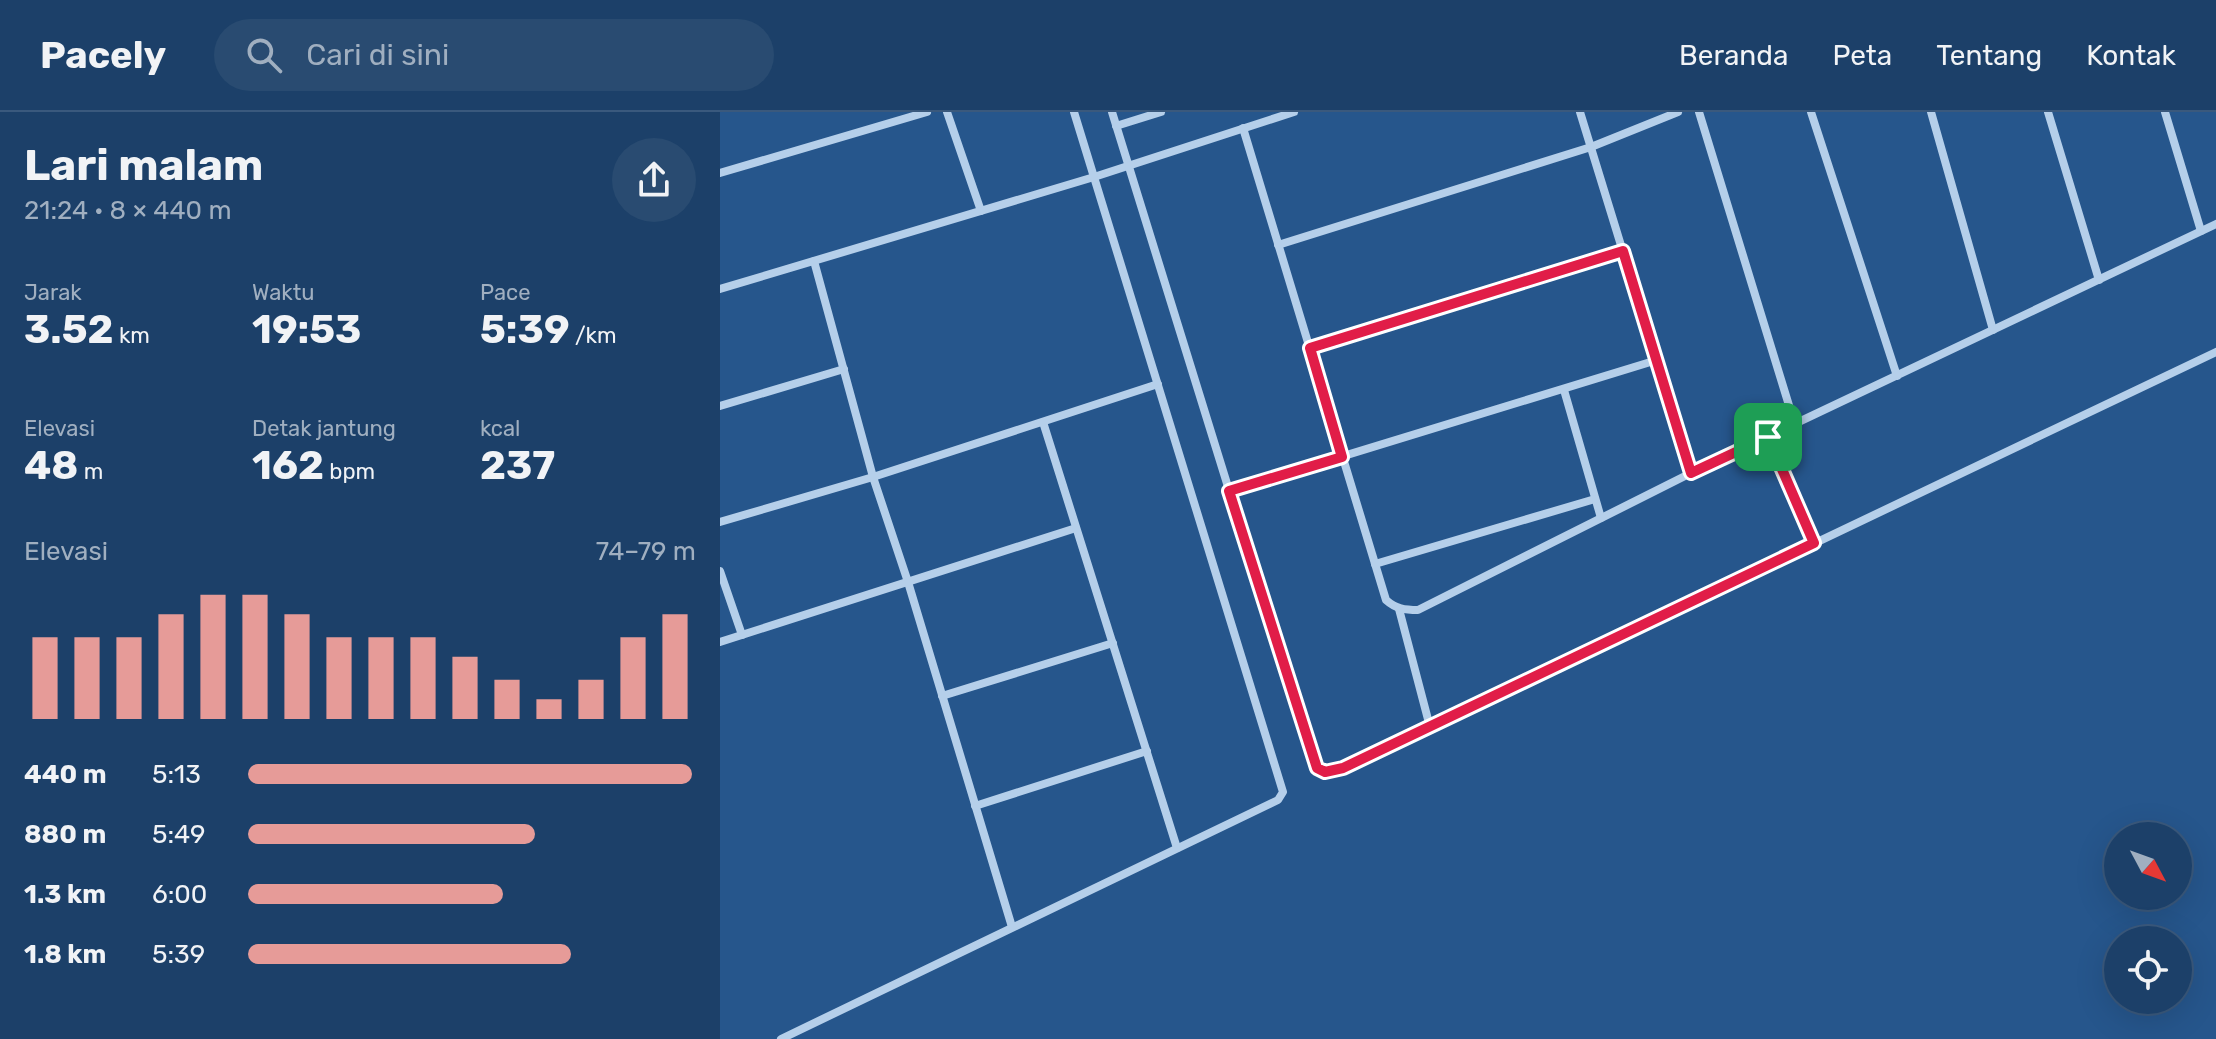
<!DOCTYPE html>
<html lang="id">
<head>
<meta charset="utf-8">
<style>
  :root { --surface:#1c4069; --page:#294b71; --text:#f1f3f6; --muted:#a0afc0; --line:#3a597d; --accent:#e69b98 }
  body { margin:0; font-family:Rubik,sans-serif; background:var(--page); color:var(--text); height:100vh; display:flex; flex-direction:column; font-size:30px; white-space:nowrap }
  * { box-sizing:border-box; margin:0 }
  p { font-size:26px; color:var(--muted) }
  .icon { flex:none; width:44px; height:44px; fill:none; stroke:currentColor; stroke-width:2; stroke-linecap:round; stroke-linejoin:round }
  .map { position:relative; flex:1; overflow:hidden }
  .sheet { display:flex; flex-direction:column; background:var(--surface); width:720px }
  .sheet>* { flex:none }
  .needle { width:52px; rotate:131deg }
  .buttons { position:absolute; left:1384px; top:710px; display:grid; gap:16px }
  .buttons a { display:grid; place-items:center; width:88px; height:88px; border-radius:50%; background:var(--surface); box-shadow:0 8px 32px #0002,0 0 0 2px var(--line); font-size:40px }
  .pin { position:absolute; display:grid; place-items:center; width:68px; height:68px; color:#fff; margin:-34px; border-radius:16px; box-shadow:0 4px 12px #0006 }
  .round { display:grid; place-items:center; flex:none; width:84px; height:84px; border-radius:42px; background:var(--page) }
  .overview { display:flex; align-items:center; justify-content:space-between; height:136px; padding:0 24px }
  h1 { font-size:44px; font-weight:700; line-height:60px }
  .stats { display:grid; grid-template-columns:repeat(3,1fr); gap:12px; height:136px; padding:8px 24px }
  .stats div { display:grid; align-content:center }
  .stats b { font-size:40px; font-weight:700 }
  .stats small { font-size:22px; font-weight:400 }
  .stats p { font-size:22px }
  .chart { height:224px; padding:16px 24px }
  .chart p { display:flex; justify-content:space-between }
  .chart svg { width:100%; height:144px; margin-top:8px; stroke:var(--accent); stroke-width:6 }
  ul { padding:0 24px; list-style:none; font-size:26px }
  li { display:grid; grid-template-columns:128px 96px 1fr; align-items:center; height:60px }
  li i { height:20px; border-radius:10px; background:var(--accent) }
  header { display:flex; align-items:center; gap:48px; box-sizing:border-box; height:112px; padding:0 40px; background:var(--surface); border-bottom:2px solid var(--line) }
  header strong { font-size:38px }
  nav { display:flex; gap:44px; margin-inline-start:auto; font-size:28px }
  .search { width:560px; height:72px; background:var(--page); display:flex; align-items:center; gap:20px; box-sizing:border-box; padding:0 28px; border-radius:44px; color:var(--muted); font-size:30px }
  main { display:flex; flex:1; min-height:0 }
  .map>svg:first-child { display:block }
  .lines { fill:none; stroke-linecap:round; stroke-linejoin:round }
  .minor { stroke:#b5cfea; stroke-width:8 }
  .route-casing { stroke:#fff; stroke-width:16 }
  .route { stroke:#e11d48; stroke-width:10 }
</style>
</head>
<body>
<header>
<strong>Pacely</strong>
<div class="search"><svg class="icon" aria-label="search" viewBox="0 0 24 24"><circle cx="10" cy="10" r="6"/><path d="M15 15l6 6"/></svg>Cari di sini</div>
<nav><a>Beranda</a><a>Peta</a><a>Tentang</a><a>Kontak</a></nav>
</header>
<main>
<section class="sheet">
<div class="overview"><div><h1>Lari malam</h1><p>21:24 · 8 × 440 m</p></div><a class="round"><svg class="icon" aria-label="share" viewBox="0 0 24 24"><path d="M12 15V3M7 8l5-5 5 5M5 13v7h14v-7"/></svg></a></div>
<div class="stats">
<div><p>Jarak</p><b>3.52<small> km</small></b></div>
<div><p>Waktu</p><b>19:53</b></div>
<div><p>Pace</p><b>5:39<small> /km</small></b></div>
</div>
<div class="stats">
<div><p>Elevasi</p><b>48<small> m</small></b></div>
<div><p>Detak jantung</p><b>162<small> bpm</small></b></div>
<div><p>kcal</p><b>237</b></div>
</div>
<div class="chart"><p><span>Elevasi</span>74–79 m</p>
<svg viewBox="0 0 160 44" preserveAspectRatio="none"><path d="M5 44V19M15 44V19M25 44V19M35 44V12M45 44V6M55 44V6M65 44V12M75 44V19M85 44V19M95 44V19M105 44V25M115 44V32M125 44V38M135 44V32M145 44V19M155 44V12"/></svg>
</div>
<ul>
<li><b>440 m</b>5:13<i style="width:99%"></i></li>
<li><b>880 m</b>5:49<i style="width:64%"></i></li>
<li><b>1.3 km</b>6:00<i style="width:57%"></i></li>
<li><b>1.8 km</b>5:39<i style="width:72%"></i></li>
</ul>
</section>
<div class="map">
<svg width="1496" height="927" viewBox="0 0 1496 927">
  <rect width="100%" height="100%" fill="#26568c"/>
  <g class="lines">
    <g class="minor">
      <path d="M227,0L261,99"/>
      <path d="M392,0L591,643C599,661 606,660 623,656L1496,240"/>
      <path d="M860,0L971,361"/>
      <path d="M979,0L1075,313"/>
      <path d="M1091,0L1177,264"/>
      <path d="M1211,0L1273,218"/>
      <path d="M1328,0L1379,168"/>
      <path d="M1445,0L1481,119"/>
      <path d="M396,14L441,0"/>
      <path d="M523,16L666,488C676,497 685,498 698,498L971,361L1496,112"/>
      <path d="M0,61L207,0"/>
      <path d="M558,133L871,35L958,0"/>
      <path d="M94,149L153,365L188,470L292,815"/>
      <path d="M0,177L374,65L574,0"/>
      <path d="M590,236L903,139"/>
      <path d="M844,278L881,406"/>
      <path d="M0,294L124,257"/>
      <path d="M323,310L457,736"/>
      <path d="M1048,325L1094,431"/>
      <path d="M509,379L937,248"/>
      <path d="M0,410L153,365L438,272"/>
      <path d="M655,452L875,387"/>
      <path d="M0,459L22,523"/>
      <path d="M679,497L710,615"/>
      <path d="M0,530L356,416"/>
      <path d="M222,584L393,531"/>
      <path d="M255,694L427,639"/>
      <path d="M61,927L558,688L563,680L354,0"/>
    </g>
  </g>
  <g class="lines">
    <g class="route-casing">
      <path id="route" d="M903,139L971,361L1048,325L1094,431L623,656L605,660L597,656L509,379L622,345L590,236Z"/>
    </g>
    <use href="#route" class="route"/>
  </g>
</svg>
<div class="buttons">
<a><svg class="needle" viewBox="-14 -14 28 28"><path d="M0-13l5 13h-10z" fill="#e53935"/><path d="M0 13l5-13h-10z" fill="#a0afc0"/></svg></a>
<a><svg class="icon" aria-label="locate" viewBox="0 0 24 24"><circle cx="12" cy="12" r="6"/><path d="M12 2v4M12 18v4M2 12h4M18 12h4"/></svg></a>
</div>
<div class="pin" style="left:1048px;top:325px;background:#1e9e55"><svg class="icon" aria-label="arrive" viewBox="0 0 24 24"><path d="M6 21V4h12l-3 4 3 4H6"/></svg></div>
</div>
</main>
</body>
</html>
